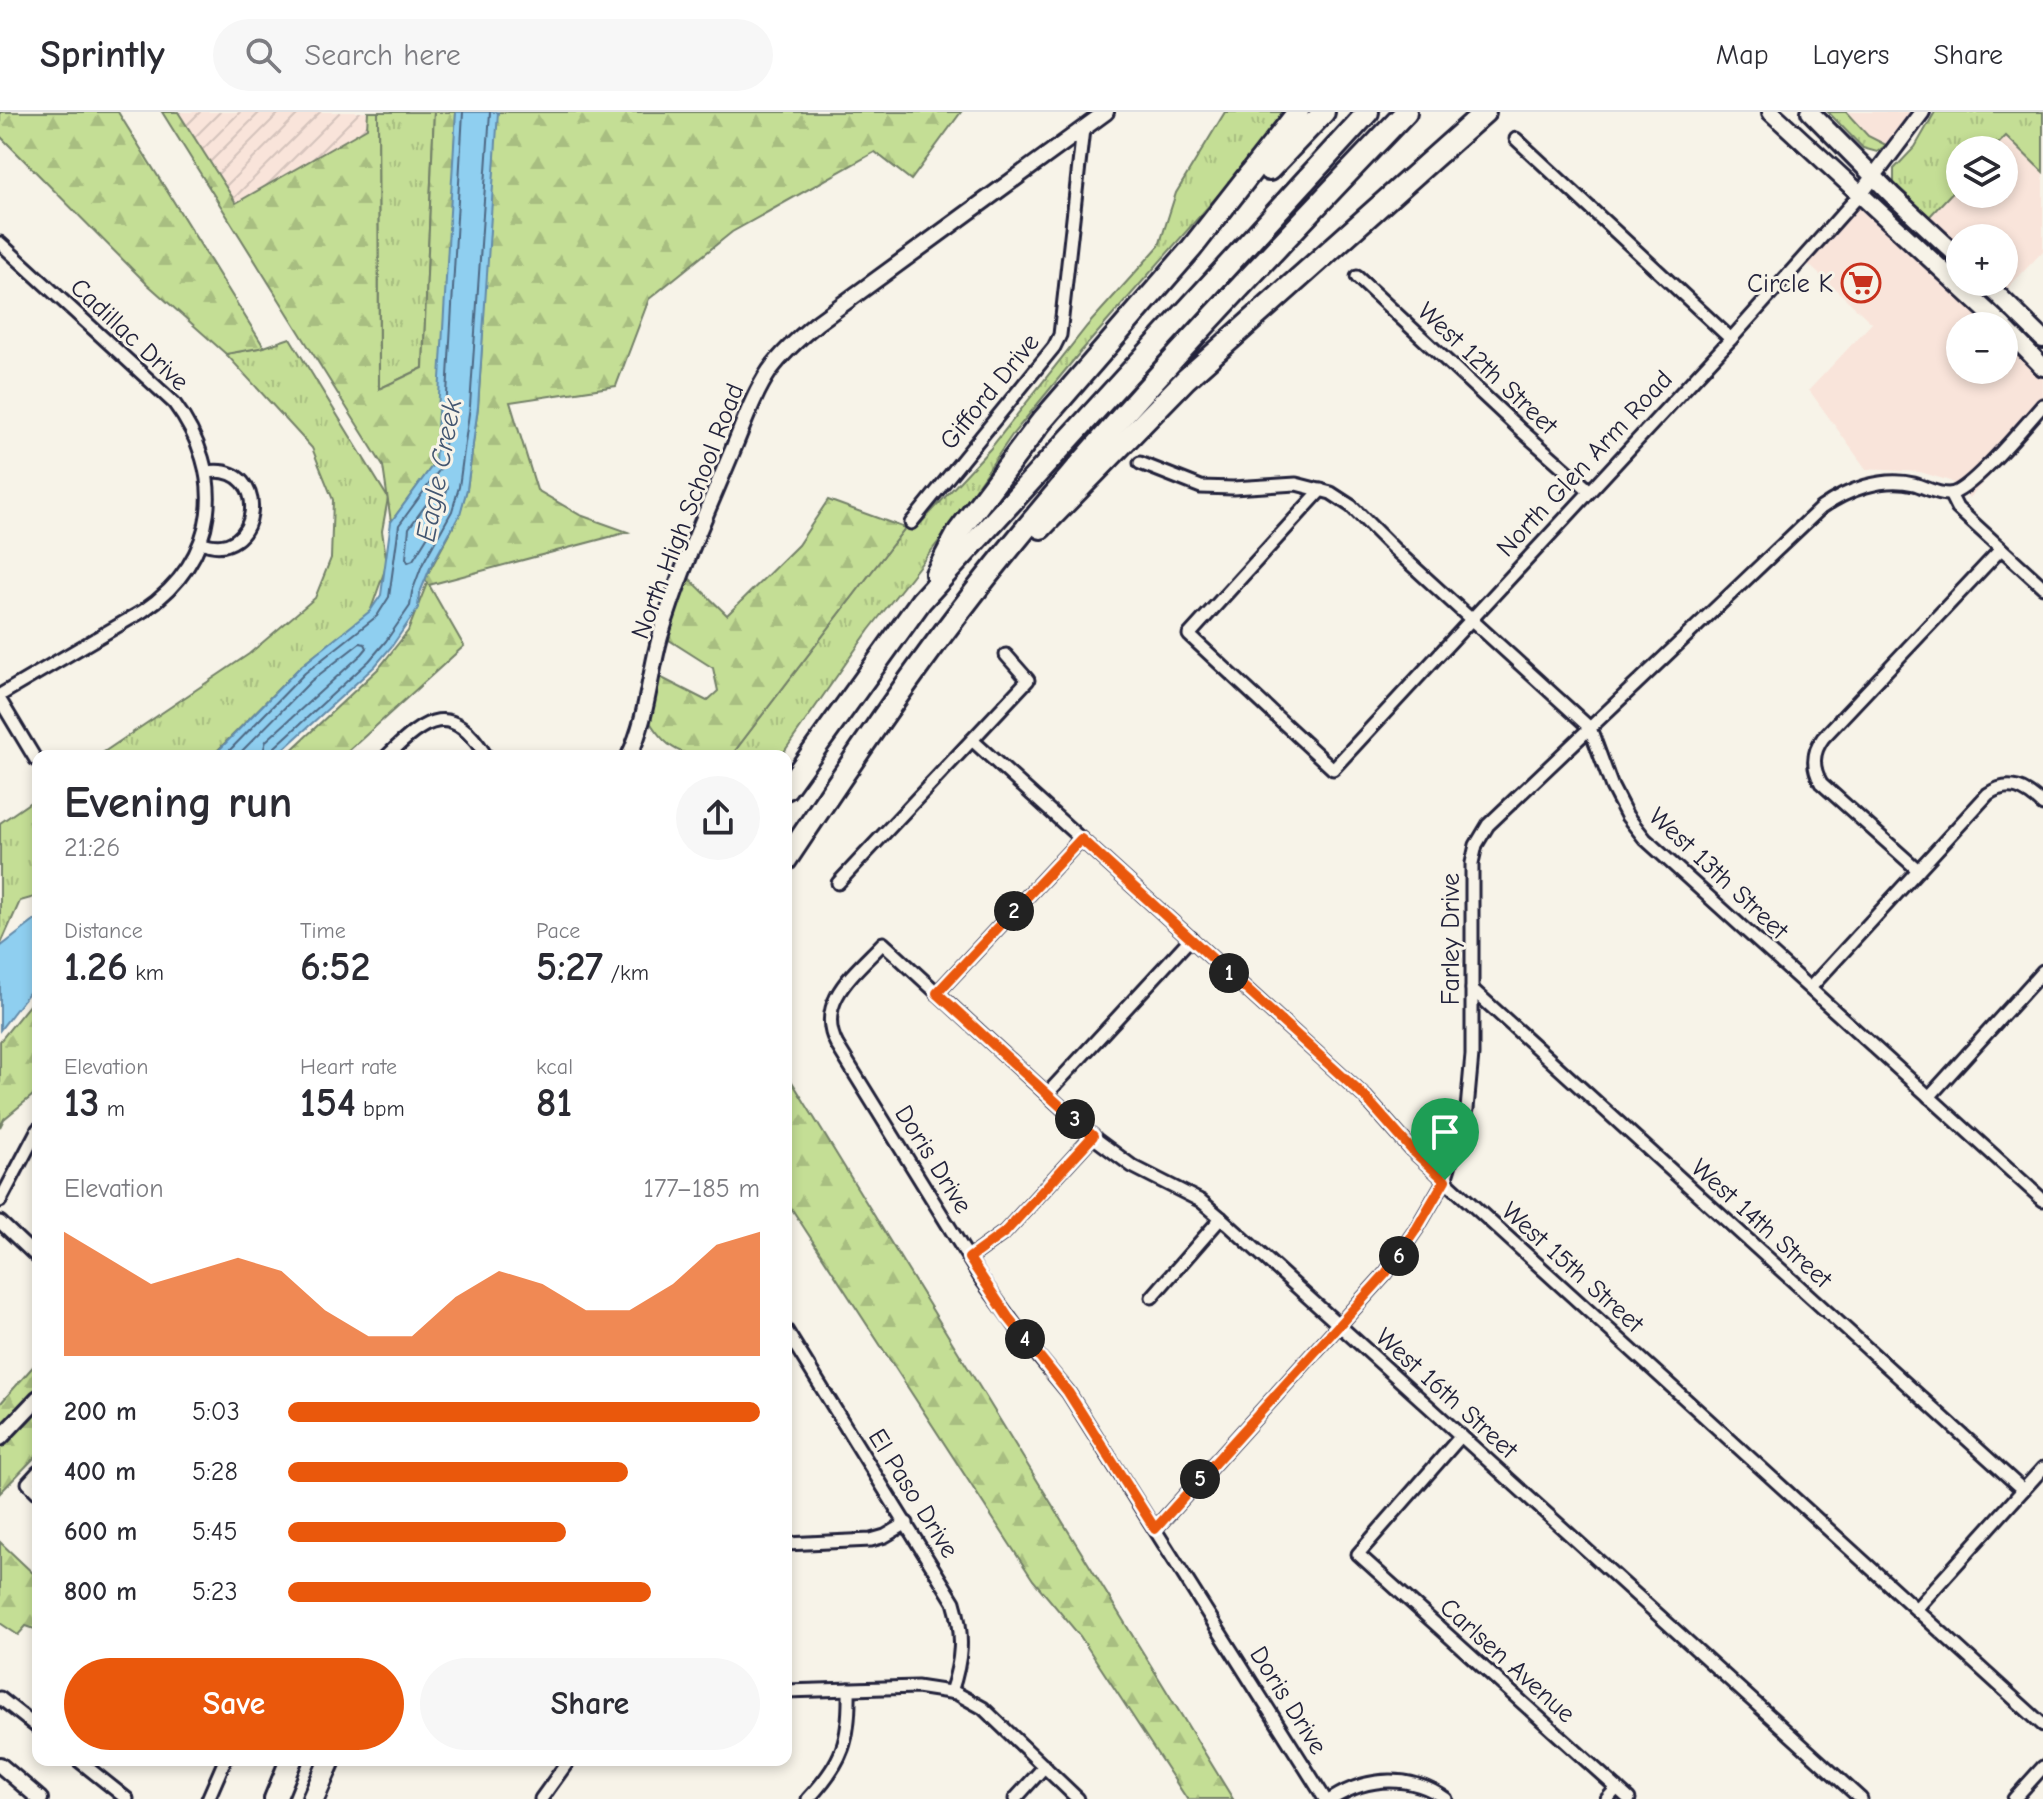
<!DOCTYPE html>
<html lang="en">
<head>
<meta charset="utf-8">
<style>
  :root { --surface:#fff; --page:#f7f7f7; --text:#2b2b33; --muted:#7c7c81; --line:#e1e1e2; --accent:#ea580c }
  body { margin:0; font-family:"Comic Neue",sans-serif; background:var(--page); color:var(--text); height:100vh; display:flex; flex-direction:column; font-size:30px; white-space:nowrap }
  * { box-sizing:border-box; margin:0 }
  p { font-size:26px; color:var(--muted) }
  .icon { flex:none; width:44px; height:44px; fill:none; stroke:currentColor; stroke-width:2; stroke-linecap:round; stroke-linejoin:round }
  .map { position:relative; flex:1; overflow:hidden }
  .sheet { position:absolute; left:32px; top:638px; width:760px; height:1016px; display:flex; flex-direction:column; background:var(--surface); border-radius:16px; box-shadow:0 4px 12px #0003 }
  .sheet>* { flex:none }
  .fabs { position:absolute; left:1946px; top:24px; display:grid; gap:16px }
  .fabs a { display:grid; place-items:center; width:72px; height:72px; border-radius:50%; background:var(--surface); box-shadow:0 4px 12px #0003; font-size:40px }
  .pin { position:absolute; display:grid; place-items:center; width:68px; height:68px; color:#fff; margin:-82px -34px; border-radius:50% 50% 50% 0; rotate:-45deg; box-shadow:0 0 8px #0007 }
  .pin .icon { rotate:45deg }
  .km { position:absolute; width:40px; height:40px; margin:-20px; border-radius:50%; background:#222; color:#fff; font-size:22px; line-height:40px; text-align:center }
  .round { display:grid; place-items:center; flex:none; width:84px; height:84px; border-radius:42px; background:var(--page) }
  .headline { display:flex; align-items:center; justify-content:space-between; height:136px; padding:0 32px }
  h1 { font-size:44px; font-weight:700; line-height:60px }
  .figures { display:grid; grid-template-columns:repeat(3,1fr); gap:12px; height:136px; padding:8px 32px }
  .figures div { display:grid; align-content:center }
  .figures b { font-size:40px; font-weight:700 }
  .figures small { font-size:22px; font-weight:400 }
  .figures p { font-size:22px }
  .chart { height:224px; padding:16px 32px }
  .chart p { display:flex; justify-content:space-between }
  .chart svg { width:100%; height:144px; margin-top:8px; fill:var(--accent); opacity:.7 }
  .button { display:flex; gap:16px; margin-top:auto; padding:16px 32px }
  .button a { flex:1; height:92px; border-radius:48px; background:var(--accent); color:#fff; font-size:32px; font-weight:700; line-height:92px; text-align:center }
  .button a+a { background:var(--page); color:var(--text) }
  ul { padding:0 32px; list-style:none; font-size:26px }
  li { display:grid; grid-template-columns:128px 96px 1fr; align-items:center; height:60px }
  li i { height:20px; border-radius:10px; background:var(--accent) }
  header { display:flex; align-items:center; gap:48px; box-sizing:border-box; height:112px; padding:0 40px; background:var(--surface); border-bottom:2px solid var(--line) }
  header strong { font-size:38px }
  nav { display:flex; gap:44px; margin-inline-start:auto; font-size:28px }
  .search { width:560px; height:72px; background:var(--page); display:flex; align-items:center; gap:20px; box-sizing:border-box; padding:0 28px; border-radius:44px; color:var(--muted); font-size:30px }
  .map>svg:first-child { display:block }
  .built { fill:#f9e4da }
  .industrial { fill:url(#industrial-furrows) }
  .grass { fill:url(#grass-tufts); stroke:#738068; stroke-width:2 }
  .forest { fill:url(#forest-firs); stroke:#738068; stroke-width:2 }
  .water { fill:#8fcff0; stroke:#638aa8; stroke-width:2 }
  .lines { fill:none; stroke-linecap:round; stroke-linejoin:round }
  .shore { stroke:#4e6783; stroke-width:2 }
  .minor-casing { stroke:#22223b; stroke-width:17 }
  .tertiary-casing { stroke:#22223b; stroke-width:20 }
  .primary-casing { stroke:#22223b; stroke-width:22 }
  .motorway-casing { stroke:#22223b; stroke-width:26 }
  .minor { stroke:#f7f3e8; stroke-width:11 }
  .tertiary { stroke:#f7f3e8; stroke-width:14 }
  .primary { stroke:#f7f3e8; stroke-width:16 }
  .motorway { stroke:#f7f3e8; stroke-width:20 }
  .route-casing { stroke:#fff; stroke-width:16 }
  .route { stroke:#ea580c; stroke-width:10 }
  .labels { text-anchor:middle; stroke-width:6; stroke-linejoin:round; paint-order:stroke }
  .poi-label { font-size:26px; fill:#22223b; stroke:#f7f3e8; text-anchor:end }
  .street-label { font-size:26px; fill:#22223b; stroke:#f7f3e8 }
  .water-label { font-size:28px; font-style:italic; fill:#435671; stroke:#f7f3e8 }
</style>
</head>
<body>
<header>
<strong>Sprintly</strong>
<div class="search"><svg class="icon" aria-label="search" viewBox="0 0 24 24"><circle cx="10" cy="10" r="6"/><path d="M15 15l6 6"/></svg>Search here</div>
<nav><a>Map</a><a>Layers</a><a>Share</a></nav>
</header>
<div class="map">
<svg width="2043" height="1687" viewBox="0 0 2043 1687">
  <defs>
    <pattern id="industrial-furrows" width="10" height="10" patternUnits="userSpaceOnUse" patternTransform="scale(2)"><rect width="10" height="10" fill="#f9e4da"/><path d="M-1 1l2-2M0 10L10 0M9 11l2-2" fill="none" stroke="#d5c3bc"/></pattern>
    <pattern id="grass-tufts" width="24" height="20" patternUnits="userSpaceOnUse" patternTransform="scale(2)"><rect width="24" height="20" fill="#c4de95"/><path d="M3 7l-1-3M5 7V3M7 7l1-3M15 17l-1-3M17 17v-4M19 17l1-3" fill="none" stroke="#a8be81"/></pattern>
    <pattern id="forest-firs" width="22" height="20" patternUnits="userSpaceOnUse" patternTransform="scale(2)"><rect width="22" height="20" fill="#c4de95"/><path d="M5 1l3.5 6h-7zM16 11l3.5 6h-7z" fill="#a8be81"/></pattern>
  </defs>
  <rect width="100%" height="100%" fill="#f7f3e8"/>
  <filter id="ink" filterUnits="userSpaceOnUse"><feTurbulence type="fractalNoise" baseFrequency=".0125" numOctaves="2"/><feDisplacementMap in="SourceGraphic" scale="16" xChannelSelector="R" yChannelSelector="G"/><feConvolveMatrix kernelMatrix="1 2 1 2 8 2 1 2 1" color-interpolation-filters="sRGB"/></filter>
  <g filter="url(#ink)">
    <g class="built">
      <path d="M1846,0H1911L1886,33L1868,24Z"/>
      <path d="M2006,24L2043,60V139L2004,180L1993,170H2004V126H1960V140L1929,105L1960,72V82H2004V38H1992Z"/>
      <path d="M1859,94L1989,214H1960V258H2004V228L2043,265V305L1969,386L1950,369L1920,360L1866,357L1809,278L1872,211L1807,151Z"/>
    </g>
    <path class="industrial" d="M178,0H368L367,16L236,91Z"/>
    <g class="grass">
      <path d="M378,0H434L423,256L379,277Z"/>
      <path d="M1225,0H1291L1077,244L1012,323L946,420L869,518L781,644H731L905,416L918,414L990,337L1087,214L1159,134L1176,81Z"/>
      <path d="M1828,0H1846L1868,24L1886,33L1877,40L1863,36Z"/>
      <path d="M1935,0H2043V60L2006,24L1992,38H1960V72L1929,105L1894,71V57L1915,35Z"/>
      <path d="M290,226L388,386L382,419L387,452L370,500L300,555L212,644H98L249,542L315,486L331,446L333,388L312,336L226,242L264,235Z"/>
      <path d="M38,685V784L20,789L0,834V711Z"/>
    </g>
    <g class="forest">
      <path d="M0,0H118L264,235L226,242L146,171L0,24Z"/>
      <path d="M162,0H178L236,91L367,16L368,0H378L379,277L423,256L434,0H456L446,239L435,350L391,410L383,354Z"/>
      <path d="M494,0H961L911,68L875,40L732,120L649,187L616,274L510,290L537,378L580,403L628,420L429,473L464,534L343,644H285L379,556L408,519L427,471L425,467L458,406L467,377L478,295L483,217Z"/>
      <path d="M828,388L905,416L731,644C689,644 671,646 648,607L658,564L707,589L718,579L713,556L666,526L688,465L727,503L798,433Z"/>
      <path d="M38,882V979L4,1007L0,1015V929Z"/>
      <path d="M786,960L1233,1687H1187L1080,1524L1033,1468L786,1088Z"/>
      <path d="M38,1249V1342L0,1381V1292Z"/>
      <path d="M0,1430L38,1466V1518L26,1514L18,1523L0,1511Z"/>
    </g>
    <g class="water">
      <path d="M456,0H498L478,295L467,377L460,402L430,456L419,483L418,496L392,534L375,554L276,644H213L300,555L370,499L381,483L391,410L435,350Z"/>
      <path d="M38,806V869L0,918V835Z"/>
    </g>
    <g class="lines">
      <g class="shore">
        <path d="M441,372L446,371L448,375L436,411L413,448L408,450L406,446L409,416Z"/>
        <path d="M224,644L305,561L377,504L389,485L399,413L443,353L463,0"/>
        <path d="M237,644L311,569L360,531L365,532L367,536L362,542L266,629L262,644"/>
        <path d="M272,644L275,635L369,549L386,529L410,494L412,480L422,453L452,399L459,375L470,294L490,0"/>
      </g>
      <g class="minor-casing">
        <g id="minor">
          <path d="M1516,27L1731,227"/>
          <path d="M0,131L174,291C227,362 220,447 143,499L0,583"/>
          <path d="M1357,165L1523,320L1590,379"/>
          <path d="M1140,351L1201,375L1233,376L1296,372L1331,381L1351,394L1393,436L1590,616L1612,675L1627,704L1645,727L2043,1088"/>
          <path d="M1321,378L1189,523L1333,657L1731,227L1861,81"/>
          <path d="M1950,382L1957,396L2043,475"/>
          <path d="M911,411L1054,235L1060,223L1083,17"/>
          <path d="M201,430C260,454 274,350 207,360"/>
          <path d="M0,588L36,648"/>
          <path d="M972,628L1365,985L1412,1038L2043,1613"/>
          <path d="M387,644C426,606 451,588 486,644"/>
          <path d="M1918,758L1821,671C1812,655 1812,641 1823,626L2001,437"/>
          <path d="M838,771L1028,568L1006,543"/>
          <path d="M1810,876L1988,682C2010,667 2026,677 2043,693"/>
          <path d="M1472,877L2023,1378"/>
          <path d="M937,881L1081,727"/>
          <path d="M1047,982L1191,826"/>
          <path d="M1929,985L2043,859"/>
          <path d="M0,1089L38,1017"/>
          <path d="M0,1110L38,1146"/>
          <path d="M969,1146L1005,1120L1093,1024"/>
          <path d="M1152,1185L1221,1106"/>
          <path d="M786,1218L954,1490C964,1523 962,1548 951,1580"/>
          <path d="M1461,1324L1358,1442L1629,1687"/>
          <path d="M38,1360L28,1371L38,1381"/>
          <path d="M1155,1417L1386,1161L1417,1116L1445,1068L1467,997L1472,943V751L1476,733L1488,713L1821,396C1847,378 1882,364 1914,372C1925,375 1939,383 1950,382C1970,380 2027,311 2043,293"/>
          <path d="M786,1432L871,1428L885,1424L907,1411"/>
          <path d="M1917,1496L2043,1356"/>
          <path d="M786,1579L917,1575L956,1581L983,1596L1078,1687"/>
          <path d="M0,1586L38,1616"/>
          <path d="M78,1648L127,1687"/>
          <path d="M208,1687L225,1648"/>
          <path d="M541,1687L569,1648"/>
          <path d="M808,1687C844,1649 850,1627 849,1577"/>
          <path d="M1015,1687L1045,1654"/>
          <path d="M1325,1687L1068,1280L1030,1234L982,1168L837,933C814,890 856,860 883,831L1097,1028L1132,1054L1201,1089L1221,1106L1861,1687"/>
          <path d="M1332,1687C1368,1664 1411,1662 1446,1687"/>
          <path d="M1607,1687L1617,1676"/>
          <path d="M2014,1687L2043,1655"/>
        </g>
      </g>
      <g class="tertiary-casing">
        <g id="tertiary">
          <path d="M1861,81L1922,0"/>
          <path d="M629,644C647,607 649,565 660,525C678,463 706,402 731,342C743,314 753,283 770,258C783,240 800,225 817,211L1106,0"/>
          <path d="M0,1326L38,1286"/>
          <path d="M0,1653L40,1687"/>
        </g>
      </g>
      <g class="primary-casing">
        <g id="primary">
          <path d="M1771,0L2003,214"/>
          <path d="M1810,0L1892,83L1960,146"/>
          <path d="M1985,170L2043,227"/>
          <path d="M2004,215L2043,255"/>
        </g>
      </g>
      <g class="motorway-casing">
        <g id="motorway">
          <path d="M1269,58L1324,0"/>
          <path d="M1041,416L1186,267L1485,0"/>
          <path d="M936,462L959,419L1041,310L1191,137L1298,0"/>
          <path d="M786,677L921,489L1368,0"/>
          <path d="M786,748C854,646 923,543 1000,448C1127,291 1267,146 1406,0"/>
          <path d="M275,1687L291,1648"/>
          <path d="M313,1687L330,1648"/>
        </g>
      </g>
      <use href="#minor" class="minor"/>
      <use href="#tertiary" class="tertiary"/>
      <use href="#primary" class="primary"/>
      <use href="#motorway" class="motorway"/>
    </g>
  </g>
  <g class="lines" filter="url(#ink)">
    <g class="route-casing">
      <path id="route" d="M1081,727L1365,985L1412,1038L1445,1068L1417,1116L1386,1161L1155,1417L1068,1280L1008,1205L969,1146L1005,1120L1093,1024L937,881Z"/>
    </g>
    <use href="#route" class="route"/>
  </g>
  <defs>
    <g id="supermarket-ring" transform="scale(2)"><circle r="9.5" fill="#f7f3e8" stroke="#c8321e" stroke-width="1.5"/><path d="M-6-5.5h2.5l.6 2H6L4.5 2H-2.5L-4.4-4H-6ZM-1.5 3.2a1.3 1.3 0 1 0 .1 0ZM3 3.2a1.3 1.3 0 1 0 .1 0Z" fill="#c8321e"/></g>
  </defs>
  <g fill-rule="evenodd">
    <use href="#supermarket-ring" x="1861" y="171"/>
  </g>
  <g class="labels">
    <g class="poi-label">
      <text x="1833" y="180">Circle K</text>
    </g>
    <g class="street-label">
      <text transform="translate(130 222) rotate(43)" y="9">Cadillac Drive</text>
      <text transform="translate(1488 256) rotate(43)" y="9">West 12th Street</text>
      <text transform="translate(989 279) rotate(-51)" y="9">Gifford Drive</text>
      <text transform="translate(1584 351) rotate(-47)" y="9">North Glen Arm Road</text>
      <text transform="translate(687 399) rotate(-69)" y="9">North High School Road</text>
      <text transform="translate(1719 761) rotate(43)" y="9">West 13th Street</text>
      <text transform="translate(1450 827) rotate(-90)" y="9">Farley Drive</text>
      <text transform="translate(934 1047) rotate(58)" y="9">Doris Drive</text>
      <text transform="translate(1762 1111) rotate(42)" y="9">West 14th Street</text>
      <text transform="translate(1573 1155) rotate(42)" y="9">West 15th Street</text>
      <text transform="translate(1447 1281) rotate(42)" y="9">West 16th Street</text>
      <text transform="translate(914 1381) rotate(58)" y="9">El Paso Drive</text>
      <text transform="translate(1508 1548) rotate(42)" y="9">Carlsen Avenue</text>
      <text transform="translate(1289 1588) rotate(58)" y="9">Doris Drive</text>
    </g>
    <g class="water-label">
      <text transform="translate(438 358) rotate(-79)" y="10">Eagle Creek</text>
    </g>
  </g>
</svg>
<div class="fabs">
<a><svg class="icon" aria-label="layers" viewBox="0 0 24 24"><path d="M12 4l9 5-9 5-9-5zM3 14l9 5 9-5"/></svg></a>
<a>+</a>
<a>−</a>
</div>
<div class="pin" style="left:1445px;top:1068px;background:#1e9e55"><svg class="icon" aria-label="arrive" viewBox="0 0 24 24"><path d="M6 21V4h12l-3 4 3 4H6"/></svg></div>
<b class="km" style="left:1229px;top:861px">1</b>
<b class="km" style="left:1014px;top:799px">2</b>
<b class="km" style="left:1075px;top:1007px">3</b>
<b class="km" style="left:1025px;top:1227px">4</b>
<b class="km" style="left:1200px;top:1367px">5</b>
<b class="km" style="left:1399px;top:1144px">6</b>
<section class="sheet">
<div class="headline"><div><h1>Evening run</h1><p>21:26</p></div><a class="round"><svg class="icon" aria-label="share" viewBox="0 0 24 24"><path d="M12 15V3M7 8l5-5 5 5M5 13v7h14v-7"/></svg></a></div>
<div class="figures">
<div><p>Distance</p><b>1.26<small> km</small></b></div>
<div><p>Time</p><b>6:52</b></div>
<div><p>Pace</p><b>5:27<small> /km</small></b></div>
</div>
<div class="figures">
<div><p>Elevation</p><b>13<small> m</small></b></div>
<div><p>Heart rate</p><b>154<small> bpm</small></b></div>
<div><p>kcal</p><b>81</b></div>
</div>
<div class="chart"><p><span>Elevation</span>177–185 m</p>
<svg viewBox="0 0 160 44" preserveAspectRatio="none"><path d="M0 44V6L10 14L20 22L30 18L40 14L50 18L60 30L70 38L80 38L90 26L100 18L110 22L120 30L130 30L140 22L150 10L160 6V44z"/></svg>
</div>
<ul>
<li><b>200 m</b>5:03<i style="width:100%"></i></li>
<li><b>400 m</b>5:28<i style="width:72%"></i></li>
<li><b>600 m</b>5:45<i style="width:59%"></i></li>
<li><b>800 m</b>5:23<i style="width:77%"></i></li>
</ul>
<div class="button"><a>Save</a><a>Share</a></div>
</section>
</div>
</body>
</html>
